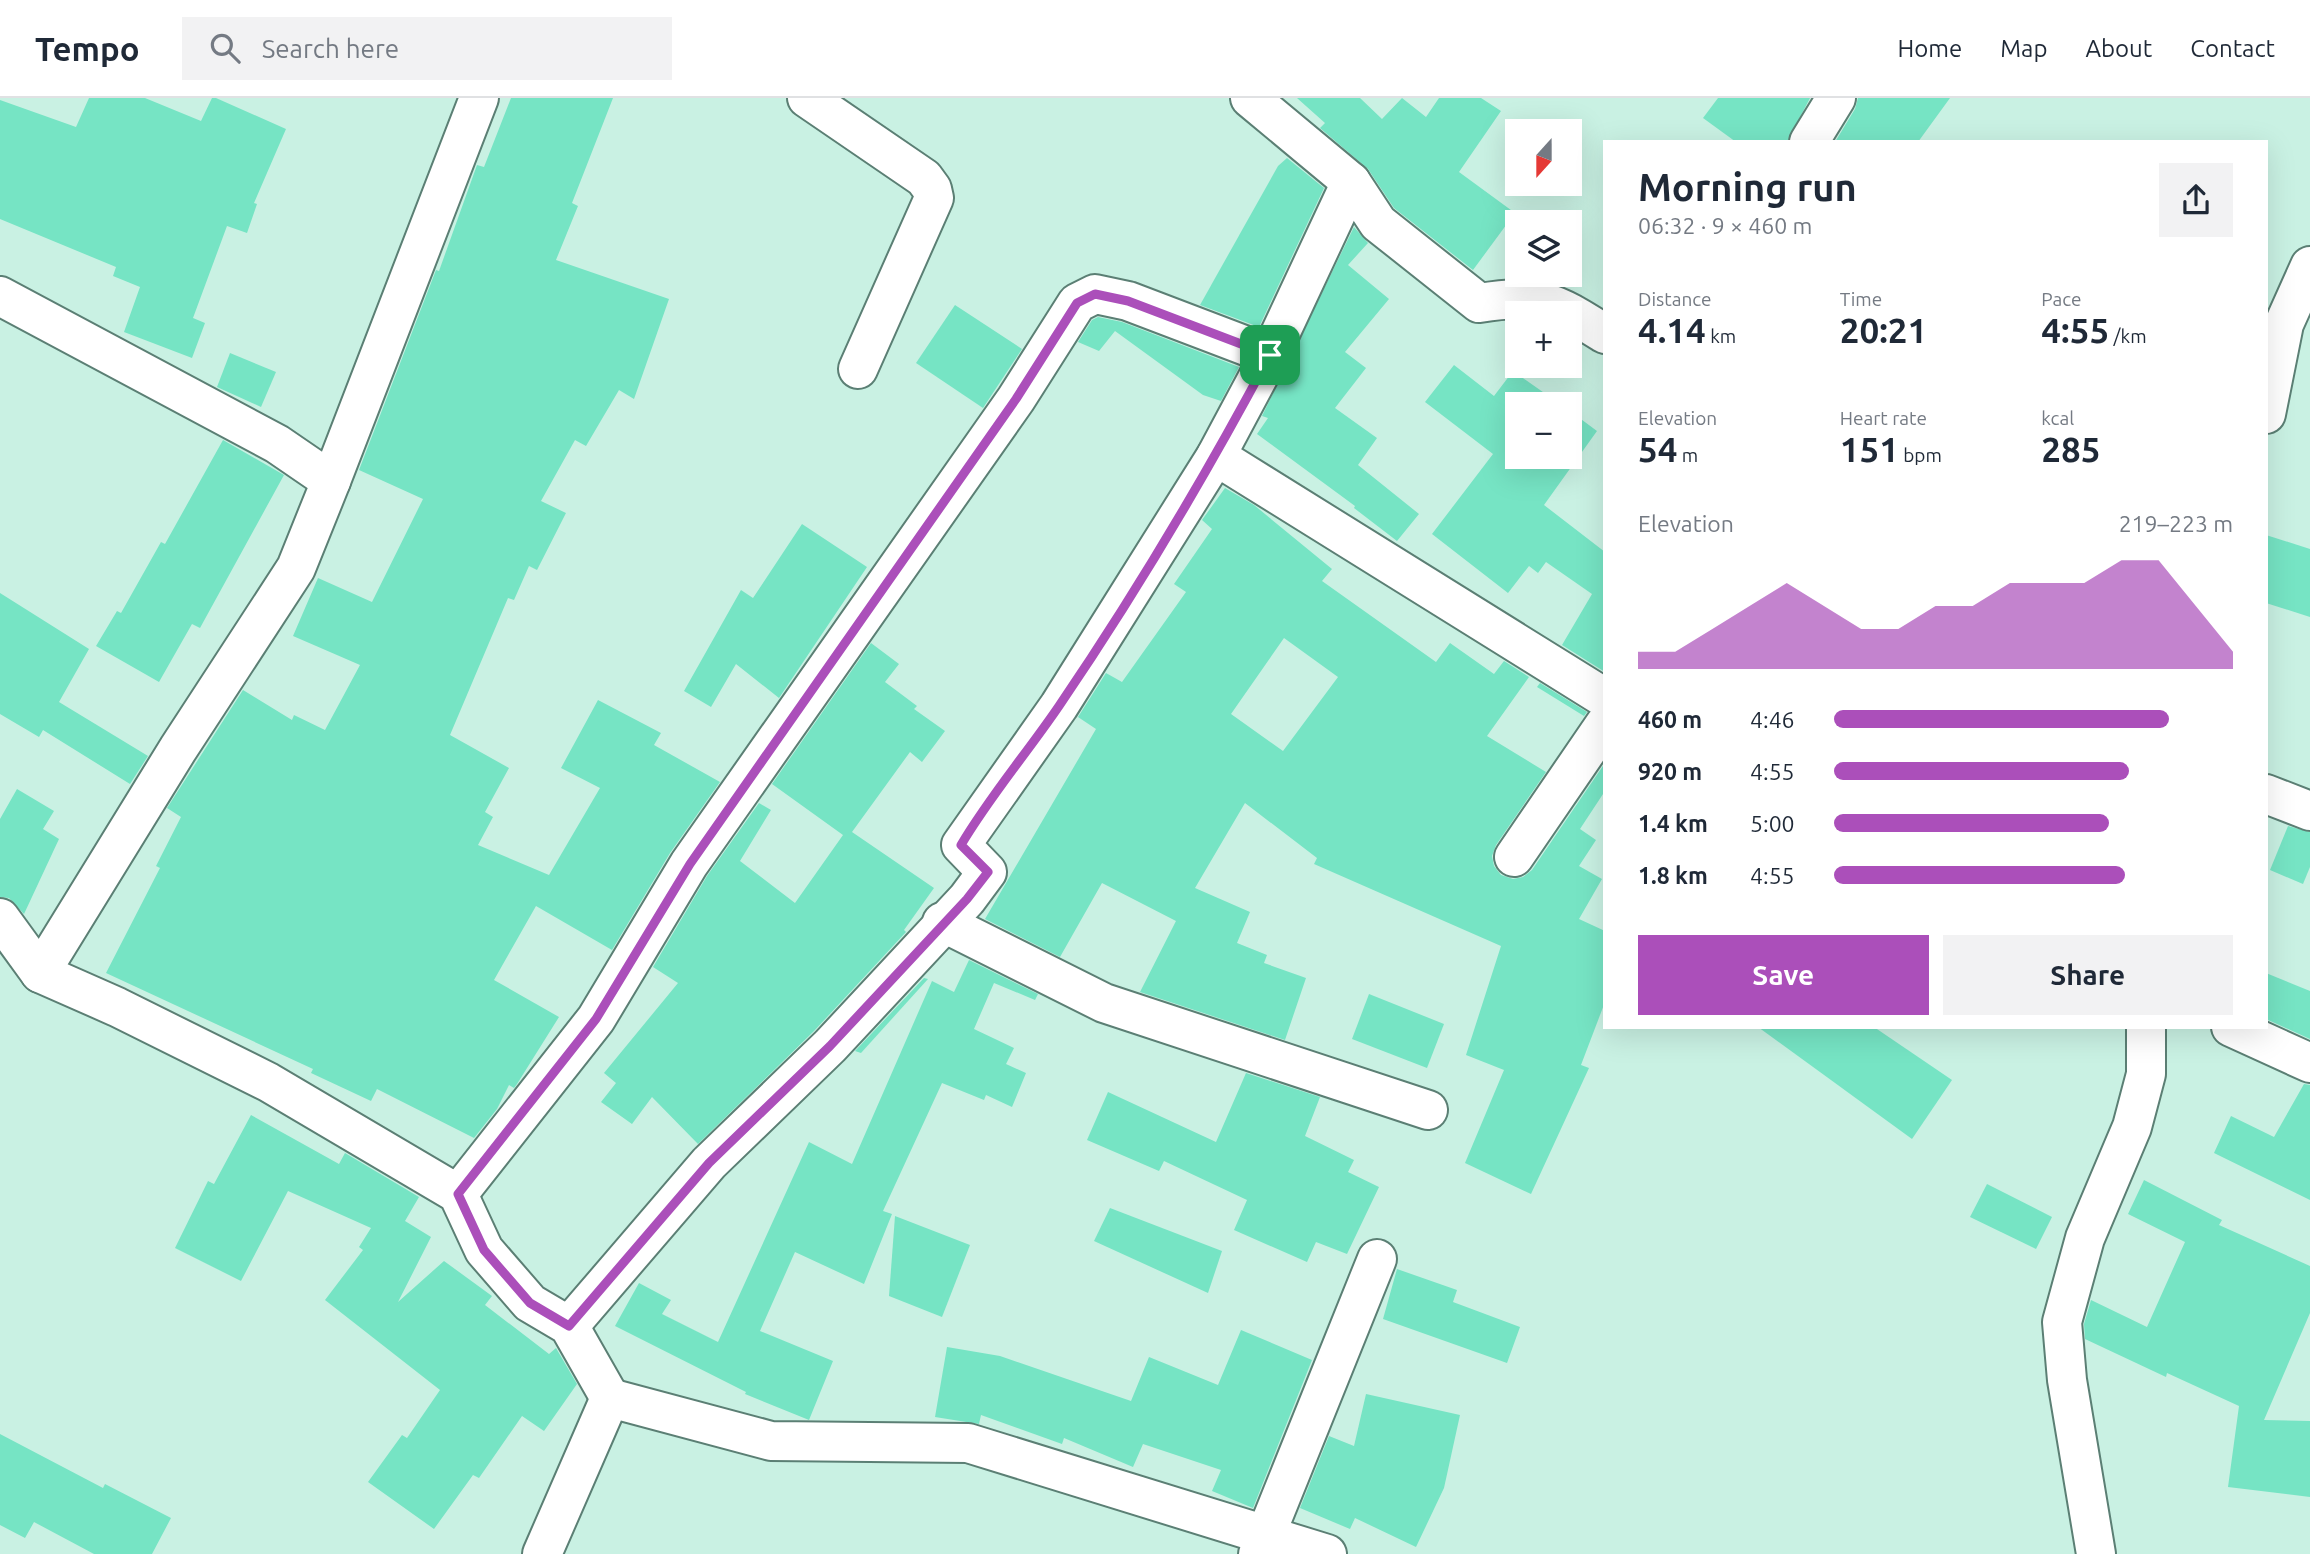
<!DOCTYPE html>
<html lang="en">
<head>
<meta charset="utf-8">
<style>
  :root { --surface:#fff; --page:#f2f2f3; --text:#1f2937; --muted:#747a83; --line:#e0e1e3; --accent:#ab4fba }
  body { margin:0; font-family:Ubuntu,sans-serif; background:var(--page); color:var(--text); height:100vh; display:flex; flex-direction:column; font-size:26px; white-space:nowrap }
  * { box-sizing:border-box; margin:0 }
  p { font-size:23px; color:var(--muted) }
  .icon { flex:none; width:38px; height:38px; fill:none; stroke:currentColor; stroke-width:2; stroke-linecap:round; stroke-linejoin:round }
  .map { position:relative; flex:1; overflow:hidden }
  .side { position:absolute; left:1603px; top:42px; width:665px; height:889px; display:flex; flex-direction:column; background:var(--surface); border-radius:0px; box-shadow:0 7px 28px #0002 }
  .side>* { flex:none }
  .needle { width:46px; rotate:201deg }
  .buttons { position:absolute; left:1505px; top:21px; display:grid; gap:14px }
  .buttons a { display:grid; place-items:center; width:77px; height:77px; border-radius:0px; background:var(--surface); box-shadow:0 7px 28px #0002; font-size:35px }
  .pin { position:absolute; display:grid; place-items:center; width:60px; height:60px; color:#fff; margin:-30px; border-radius:14px; box-shadow:0 4px 10px #0006 }
  .round { display:grid; place-items:center; flex:none; width:74px; height:74px; border-radius:0px; background:var(--page) }
  .head { display:flex; align-items:center; justify-content:space-between; height:119px; padding:0 35px }
  h1 { font-size:38px; font-weight:600; line-height:52px }
  .figures { display:grid; grid-template-columns:repeat(3,1fr); gap:10px; height:119px; padding:7px 35px }
  .figures div { display:grid; align-content:center }
  .figures b { font-size:35px; font-weight:600 }
  .figures small { font-size:19px; font-weight:400 }
  .figures p { font-size:19px }
  .chart { height:196px; padding:14px 35px }
  .chart p { display:flex; justify-content:space-between }
  .chart svg { width:100%; height:126px; margin-top:7px; fill:var(--accent); opacity:.7 }
  .primary-button { display:flex; gap:14px; margin-top:auto; padding:14px 35px }
  .primary-button a { flex:1; height:80px; border-radius:0px; background:var(--accent); color:#fff; font-size:28px; font-weight:600; line-height:80px; text-align:center }
  .primary-button a+a { background:var(--page); color:var(--text) }
  ul { padding:0 35px; list-style:none; font-size:23px }
  li { display:grid; grid-template-columns:112px 84px 1fr; align-items:center; height:52px }
  li i { height:18px; border-radius:9px; background:var(--accent) }
  header { display:flex; align-items:center; gap:42px; box-sizing:border-box; height:98px; padding:0 35px; background:var(--surface); border-bottom:2px solid var(--line) }
  header strong { font-size:33px }
  nav { display:flex; gap:38px; margin-inline-start:auto; font-size:24px }
  .search { width:490px; height:63px; background:var(--page); display:flex; align-items:center; gap:18px; box-sizing:border-box; padding:0 24px; border-radius:0px; color:var(--muted); font-size:26px }
  .map>svg:first-child { display:block }
  .building { fill:#76e4c4; fill-rule:evenodd }
  .lines { fill:none; stroke-linecap:round; stroke-linejoin:round }
  .street-casing { stroke:#5b7f74; stroke-width:42 }
  .street { stroke:#fff; stroke-width:38 }
  .route-casing { stroke:#fff; stroke-width:14 }
  .route { stroke:#ab4fba; stroke-width:9 }
</style>
</head>
<body>
<header>
<strong>Tempo</strong>
<div class="search"><svg class="icon" aria-label="search" viewBox="0 0 24 24"><circle cx="10" cy="10" r="6"/><path d="M15 15l6 6"/></svg>Search here</div>
<nav><a>Home</a><a>Map</a><a>About</a><a>Contact</a></nav>
</header>
<div class="map">
<svg width="2310" height="1456" viewBox="0 0 2310 1456">
  <rect width="100%" height="100%" fill="#c9f1e3"/>
  <g class="building">
    <path d="M89,0H145L201,23L212,0H216L286,31L254,105L257,106L247,135L227,128L193,220L205,225L192,260L124,234L140,189L113,178L116,169L0,121V2L76,29Z"/>
    <path d="M511,0H613L572,105L578,108L556,162L669,201L634,301L619,292L586,348L575,342L541,403L566,415L537,472L529,468L514,502L508,500L450,637L509,670L485,714L493,719L478,747L549,777L600,690L561,670L598,602L661,635L654,647L720,684L670,755L612,852L536,808L494,882L559,919L517,986L514,990L509,987L497,1011L474,1040L377,991L371,1003L311,975L313,971L106,875L160,770L156,768L181,719L167,710L243,592L292,622L294,617L325,632L360,567L293,538L318,480L372,504L423,401L359,372L436,172L439,173L477,67L484,69Z"/>
    <path d="M1297,0H1360L1382,21L1402,0L1426,19L1439,0H1481L1501,13L1459,74L1515,115L1473,172L1394,110L1368,71L1320,30L1325,25Z"/>
    <path d="M1718,0H1810L1787,44H1736L1703,20Z"/>
    <path d="M1858,0H1950L1918,44H1835L1855,11Z"/>
    <path d="M1287,60L1324,90L1259,229L1200,207L1278,68Z"/>
    <path d="M1354,129L1368,145L1348,167L1389,201L1345,254L1366,270L1335,310L1377,340L1358,367L1419,416L1397,443L1354,410L1355,408L1257,336L1268,320L1262,318Z"/>
    <path d="M955,207L1022,251L983,310L916,265Z"/>
    <path d="M1098,219L1122,224L1239,269L1221,303L1203,297L1115,233L1099,253L1078,244L1092,222Z"/>
    <path d="M230,255L276,274L261,309L217,289Z"/>
    <path d="M1454,267L1494,298L1513,273L1560,306H1517V359H1570V313L1597,333L1544,407L1605,454V574L1562,547L1592,496L1546,464L1538,475L1529,468L1508,495L1432,436L1493,356L1425,304Z"/>
    <path d="M223,342L284,377L200,530L192,526L159,584L96,548L117,513L121,515L161,444L165,446Z"/>
    <path d="M1225,390L1254,407L1332,471L1322,483L1436,564L1450,545L1494,576L1504,563L1529,579L1487,638L1546,674L1496,747L1492,758L1494,768L1501,777L1513,781L1523,779L1532,772L1605,665V693L1580,731L1596,742L1579,768L1602,781L1579,821L1605,833V904L1581,967L1589,970L1531,1096L1465,1065L1504,972L1466,957L1501,848L1314,766L1317,760L1245,705L1195,790L1250,814L1237,845L1267,857L1264,865L1306,880L1285,942L1140,894L1176,823L1102,785L1060,859L985,821L1096,631L1078,619L1106,575L1122,584L1186,494L1174,486L1212,431L1202,422ZM1284,540L1338,579L1283,653L1231,616Z"/>
    <path d="M802,426L867,469L779,600L736,566L711,609L684,593L741,492L753,500Z"/>
    <path d="M2266,437L2310,451V519L2266,505Z"/>
    <path d="M0,495L89,551L59,604L148,658L130,686L43,632L39,639L0,616Z"/>
    <path d="M871,545L899,566L885,584L917,608L914,611L945,633L922,664L910,654L852,734L934,790L904,832L906,834L814,933L698,1046L652,999L632,1026L601,1004L616,985L604,975L678,885L653,869L707,778L759,705L771,712L740,763L795,805L843,737L772,686Z"/>
    <path d="M1540,585L1587,614L1584,618L1537,589Z"/>
    <path d="M17,691L54,713L43,731L59,741L24,816L9,800L0,799V721Z"/>
    <path d="M2288,728L2310,734V769L2303,786L2270,772Z"/>
    <path d="M969,862L1038,896L1035,902L994,885L974,931L1014,950L1006,966L1026,975L1012,1009L986,997L984,1002L942,985L883,1113L892,1116L864,1186L795,1154L760,1233L833,1263L809,1322L745,1296L746,1294L615,1228L639,1185L671,1202L662,1216L718,1244L809,1044L852,1066L932,883L954,894Z"/>
    <path d="M2266,875L2310,893V941L2266,921Z"/>
    <path d="M924,880L928,881L861,955L855,953Z"/>
    <path d="M1369,896L1444,926L1427,970L1352,941Z"/>
    <path d="M1758,929H1874L1952,982L1912,1041Z"/>
    <path d="M1246,975L1320,999L1305,1038L1354,1062L1348,1074L1379,1089L1347,1156L1316,1144L1307,1164L1234,1132L1247,1102L1164,1063L1159,1073L1087,1042L1108,994L1216,1044Z"/>
    <path d="M2304,986L2310,987V1102L2214,1055L2231,1018L2274,1039Z"/>
    <path d="M251,1017L339,1066L345,1055L419,1099L405,1123L431,1139L398,1204L444,1163L492,1198L485,1207L549,1256L556,1250L577,1286L544,1333L522,1318L479,1380L473,1377L434,1431L368,1384L402,1337L407,1340L440,1292L325,1202L363,1152L359,1149L371,1130L288,1093L241,1183L175,1150L208,1083L214,1086Z"/>
    <path d="M2144,1082L2222,1122L2219,1127L2310,1168V1215L2264,1322L2310,1323V1399L2228,1389L2239,1308L2167,1275L2166,1279L2085,1241L2084,1226L2091,1202L2147,1229L2185,1144L2128,1116Z"/>
    <path d="M1987,1086L2052,1119L2036,1151L1970,1119Z"/>
    <path d="M1110,1110L1222,1153L1208,1195L1094,1143Z"/>
    <path d="M895,1118L970,1147L942,1219L889,1198Z"/>
    <path d="M1397,1171L1457,1192L1453,1204L1520,1229L1507,1265L1383,1221Z"/>
    <path d="M1241,1232L1312,1262L1253,1410L1212,1393L1221,1372L1143,1346L1133,1369L1064,1340L1062,1346L981,1317L979,1326L935,1319L947,1249L1000,1258L1131,1303L1149,1259L1218,1287Z"/>
    <path d="M1366,1296L1460,1317L1444,1390L1416,1449L1355,1420L1350,1431L1300,1410L1329,1338L1354,1348Z"/>
    <path d="M0,1336L103,1390L105,1386L171,1420L152,1456H94L34,1424L25,1440L0,1427Z"/>
  </g>
  <g class="lines">
    <g class="street-casing">
      <g id="street">
        <path d="M807,0L924,80L932,91L934,100L858,271"/>
        <path d="M1250,0L1351,84L1378,125L1479,205C1541,195 1554,204 1605,236"/>
        <path d="M1809,44L1836,0"/>
        <path d="M0,198L277,346L331,383L296,470L178,651L40,875"/>
        <path d="M2266,316L2284,226L2310,168"/>
        <path d="M1216,358L1605,600"/>
        <path d="M331,383L479,0"/>
        <path d="M2266,696L2310,713"/>
        <path d="M1514,759L1605,626"/>
        <path d="M0,820L40,875L117,909L268,984L458,1096L484,1152L530,1205L569,1228L610,1300"/>
        <path d="M942,824L1104,905L1428,1012"/>
        <path d="M2231,929L2310,965"/>
        <path d="M458,1096L596,921L689,766L1016,301L1077,205L1095,196L1128,203L1270,257"/>
        <path d="M569,1228L709,1065L830,948L967,801L987,774L961,747L1059,608L1216,358L1270,257L1351,84"/>
        <path d="M542,1456L610,1300L771,1343L968,1345L1327,1456"/>
        <path d="M1258,1456L1377,1161"/>
        <path d="M2096,1456L2067,1282L2062,1224L2085,1140L2132,1029L2146,976V929"/>
      </g>
    </g>
    <use href="#street" class="street"/>
  </g>
  <g class="lines">
    <g class="route-casing">
      <path id="route" d="M1095,196L1128,203L1270,257C1206,377 1136,495 1059,608C1027,655 990,698 961,747L988,774L967,801L830,948L709,1065L569,1228L530,1205L484,1152L458,1096L596,921L690,766L1016,301L1077,205Z"/>
    </g>
    <use href="#route" class="route"/>
  </g>
</svg>
<div class="buttons">
<a><svg class="needle" viewBox="-14 -14 28 28"><path d="M0-13l5 13h-10z" fill="#e53935"/><path d="M0 13l5-13h-10z" fill="#747a83"/></svg></a>
<a><svg class="icon" aria-label="layers" viewBox="0 0 24 24"><path d="M12 4l9 5-9 5-9-5zM3 14l9 5 9-5"/></svg></a>
<a>+</a>
<a>−</a>
</div>
<div class="pin" style="left:1270px;top:257px;background:#1e9e55"><svg class="icon" aria-label="arrive" viewBox="0 0 24 24"><path d="M6 21V4h12l-3 4 3 4H6"/></svg></div>
<section class="side">
<div class="head"><div><h1>Morning run</h1><p>06:32 · 9 × 460 m</p></div><a class="round"><svg class="icon" aria-label="share" viewBox="0 0 24 24"><path d="M12 15V3M7 8l5-5 5 5M5 13v7h14v-7"/></svg></a></div>
<div class="figures">
<div><p>Distance</p><b>4.14<small> km</small></b></div>
<div><p>Time</p><b>20:21</b></div>
<div><p>Pace</p><b>4:55<small> /km</small></b></div>
</div>
<div class="figures">
<div><p>Elevation</p><b>54<small> m</small></b></div>
<div><p>Heart rate</p><b>151<small> bpm</small></b></div>
<div><p>kcal</p><b>285</b></div>
</div>
<div class="chart"><p><span>Elevation</span>219–223 m</p>
<svg viewBox="0 0 160 44" preserveAspectRatio="none"><path d="M0 44V38L10 38L20 30L30 22L40 14L50 22L60 30L70 30L80 22L90 22L100 14L110 14L120 14L130 6L140 6L150 22L160 38V44z"/></svg>
</div>
<ul>
<li><b>460 m</b>4:46<i style="width:84%"></i></li>
<li><b>920 m</b>4:55<i style="width:74%"></i></li>
<li><b>1.4 km</b>5:00<i style="width:69%"></i></li>
<li><b>1.8 km</b>4:55<i style="width:73%"></i></li>
</ul>
<div class="primary-button"><a>Save</a><a>Share</a></div>
</section>
</div>
</body>
</html>
